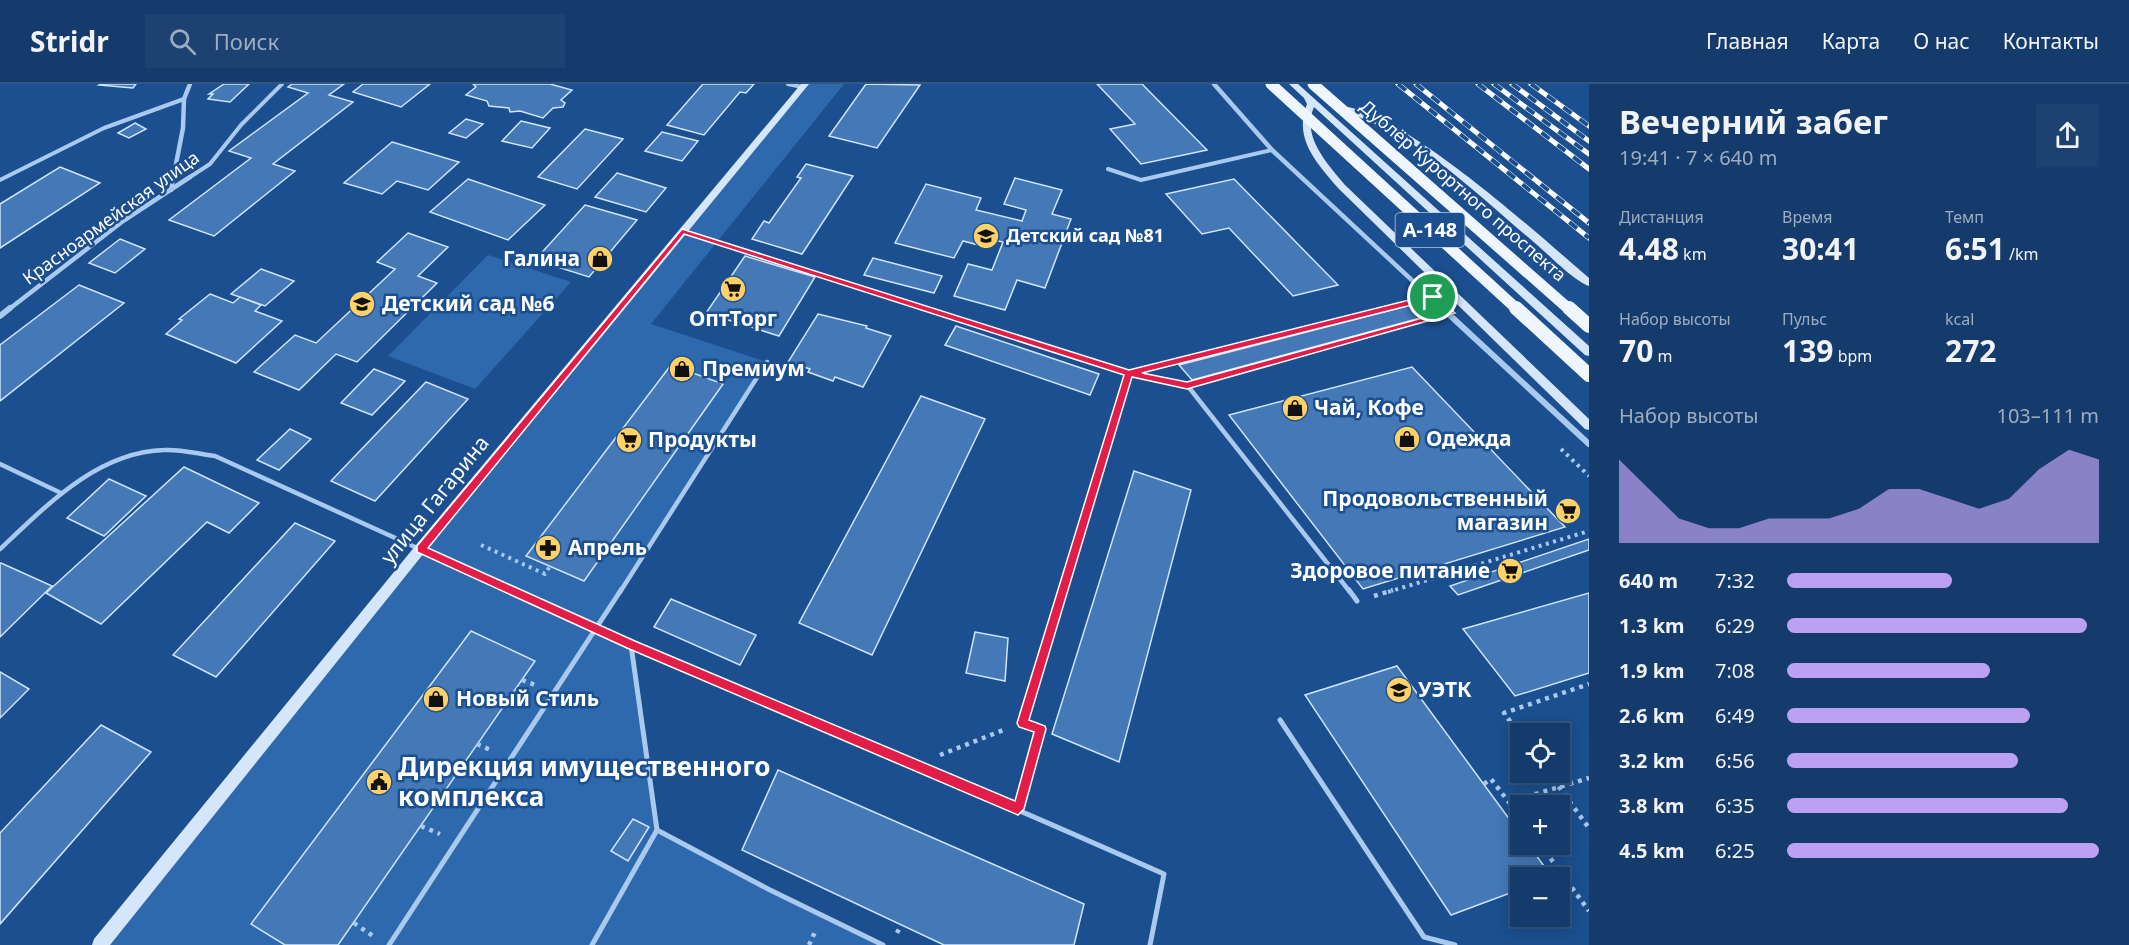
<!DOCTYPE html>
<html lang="ru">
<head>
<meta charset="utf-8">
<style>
  :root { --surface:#143b6b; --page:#1d4271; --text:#f1f3f6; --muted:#9dadc1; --line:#33557e; --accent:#bca0f2 }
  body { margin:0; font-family:"Noto Sans",sans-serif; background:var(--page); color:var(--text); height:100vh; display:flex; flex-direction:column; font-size:22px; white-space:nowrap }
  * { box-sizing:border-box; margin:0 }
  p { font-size:20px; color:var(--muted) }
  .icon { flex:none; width:33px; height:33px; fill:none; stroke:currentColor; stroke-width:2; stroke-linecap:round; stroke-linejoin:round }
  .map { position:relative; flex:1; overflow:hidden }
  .panel { display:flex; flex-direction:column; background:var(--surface); width:540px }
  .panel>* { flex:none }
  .buttons { position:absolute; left:1510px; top:639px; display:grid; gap:12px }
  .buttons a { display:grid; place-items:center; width:60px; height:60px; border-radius:0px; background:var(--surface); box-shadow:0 3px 15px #0003,0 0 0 2px var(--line); font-size:30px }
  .pin { position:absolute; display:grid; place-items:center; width:51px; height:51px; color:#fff; margin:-26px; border:3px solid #fff; border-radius:50%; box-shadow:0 2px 6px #0007 }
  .round { display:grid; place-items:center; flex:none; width:63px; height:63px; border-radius:0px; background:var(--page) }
  .headline { display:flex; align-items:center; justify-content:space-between; height:102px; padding:0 30px }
  h1 { font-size:33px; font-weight:700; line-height:45px }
  .figures { display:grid; grid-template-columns:repeat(3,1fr); gap:9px; height:102px; padding:6px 30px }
  .figures div { display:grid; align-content:center }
  .figures b { font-size:30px; font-weight:700 }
  .figures small { font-size:16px; font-weight:400 }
  .figures p { font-size:16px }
  .chart { height:168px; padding:12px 30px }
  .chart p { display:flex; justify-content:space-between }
  .chart svg { width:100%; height:108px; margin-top:6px; fill:var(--accent); opacity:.7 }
  ul { padding:0 30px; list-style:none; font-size:20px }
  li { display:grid; grid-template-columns:96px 72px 1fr; align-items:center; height:45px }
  li i { height:15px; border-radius:8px; background:var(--accent) }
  header { display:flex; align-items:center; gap:36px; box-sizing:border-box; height:84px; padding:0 30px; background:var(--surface); border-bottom:2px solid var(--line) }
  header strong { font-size:28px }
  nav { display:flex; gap:33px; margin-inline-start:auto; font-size:21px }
  .search { width:420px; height:54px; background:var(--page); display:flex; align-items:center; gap:15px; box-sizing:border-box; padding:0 21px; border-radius:0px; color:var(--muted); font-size:22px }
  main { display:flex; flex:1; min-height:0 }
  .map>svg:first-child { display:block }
  .green { fill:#2e69ad }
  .building { fill:#4478b7; stroke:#cfe3fa; stroke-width:1.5 }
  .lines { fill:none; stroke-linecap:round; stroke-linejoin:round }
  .path-far1 { stroke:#a9c9ee; stroke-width:4; stroke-dasharray:3 4.5; stroke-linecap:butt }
  .path { stroke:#a9c9ee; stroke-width:4.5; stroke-dasharray:4 5; stroke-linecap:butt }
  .lane-far2 { stroke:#a9c9ee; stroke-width:4 }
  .lane-far1 { stroke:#a9c9ee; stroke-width:4.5 }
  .lane { stroke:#a9c9ee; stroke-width:5 }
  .street-far1 { stroke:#a9c9ee; stroke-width:4.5 }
  .street { stroke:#a9c9ee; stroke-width:6 }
  .secondary { fill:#d6e6fa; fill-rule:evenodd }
  .rail-casing { stroke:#fff; stroke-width:5 }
  .rail { stroke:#1b4f8f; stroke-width:4; stroke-dasharray:10; stroke-linecap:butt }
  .primary-bridge-far1 { stroke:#f0f6ff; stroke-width:11 }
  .primary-bridge { stroke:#f0f6ff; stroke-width:14 }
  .route { fill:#e11d48; stroke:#fff; stroke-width:1.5; fill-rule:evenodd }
  .labels { text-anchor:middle; stroke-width:5; stroke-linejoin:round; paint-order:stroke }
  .far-street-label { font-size:18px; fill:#fff; stroke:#1b4f8f }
  .far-poi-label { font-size:18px; font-weight:bold; fill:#fff; stroke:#1b4f8f; text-anchor:start }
  .shield { fill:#1b4f8f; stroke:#bbcadd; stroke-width:1.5 }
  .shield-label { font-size:20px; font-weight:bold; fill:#fff }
  .poi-label { font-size:21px; font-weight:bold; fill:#fff; stroke:#1b4f8f; text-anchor:start }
  .street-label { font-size:21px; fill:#fff; stroke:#1b4f8f }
  .near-poi-label { font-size:26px; font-weight:bold; fill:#fff; stroke:#1b4f8f; text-anchor:start }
</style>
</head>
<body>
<header>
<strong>Stridr</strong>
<div class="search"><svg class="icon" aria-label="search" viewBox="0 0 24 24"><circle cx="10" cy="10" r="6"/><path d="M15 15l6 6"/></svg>Поиск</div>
<nav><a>Главная</a><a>Карта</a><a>О нас</a><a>Контакты</a></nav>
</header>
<main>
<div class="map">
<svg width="1589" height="861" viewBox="0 0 1589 861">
  <rect width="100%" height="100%" fill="#1b4f8f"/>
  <g class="green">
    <path d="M805,0H844L651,240L767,278L597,545L631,561L657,746L883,861H100Z"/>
    <path d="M488,171L571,198L475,305L388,272Z"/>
  </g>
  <g class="building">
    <path d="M101,0H136L133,4L99,1Z"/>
    <path d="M224,0H249L230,18L208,15L213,10H209Z"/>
    <path d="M292,0H344L329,11L353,18L273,80L295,87L214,152L169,136L251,74L229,67L308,9L288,3Z"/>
    <path d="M363,0H430L401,23L353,8Z"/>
    <path d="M550,0L572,6L561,16L565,19L563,23L553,24L543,34L520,27L510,28L509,24L489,22L487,17L466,11L476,3L473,0Z"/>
    <path d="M703,0H754L746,9L740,8L704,51L667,41Z"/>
    <path d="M866,0L920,1L877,64L829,52Z"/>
    <path d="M1097,0H1142L1207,66L1141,80L1110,45L1135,40Z"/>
    <path d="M466,35L483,40L466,54L449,49Z"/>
    <path d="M521,37L550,44L532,64L502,57Z"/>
    <path d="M135,39L146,45L129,54L118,49Z"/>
    <path d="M585,45L623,55L577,105L538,93Z"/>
    <path d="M662,48L698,57L682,77L645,67Z"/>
    <path d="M392,58L459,78L428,106L397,97L382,110L344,99Z"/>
    <path d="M806,80L853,92L802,170L752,155L764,137L769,139L801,94L797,93Z"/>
    <path d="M60,83L100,99L0,164V120Z"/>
    <path d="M617,89L666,104L646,128L595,113Z"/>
    <path d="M1015,94L1062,106L1052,130L1071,135L1045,204L1017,196L1005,226L954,212L968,180L992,186L1003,158L990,155L986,163L963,157L954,174L895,159L926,100L981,114L976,126L1022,137L1026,126L1004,120Z"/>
    <path d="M468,95L545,121L508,156L430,128Z"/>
    <path d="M1234,95L1338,201L1293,212L1229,144L1202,150L1166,110Z"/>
    <path d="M585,121L637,136L589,193L535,176Z"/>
    <path d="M408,149L448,163L418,192L437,199L357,278L336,270L299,306L254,288L295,251L316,259L395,185L377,178Z"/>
    <path d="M120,155L145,165L115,189L89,179Z"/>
    <path d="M745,172L815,193L779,252L706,229Z"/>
    <path d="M873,174L942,192L934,209L864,191Z"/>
    <path d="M261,185L294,197L265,222L231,210Z"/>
    <path d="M79,201L124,219L0,317V261Z"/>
    <path d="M210,210L233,219L240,213L261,221L255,227L282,237L236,279L166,250L182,236L179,235Z"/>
    <path d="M1411,221L1424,233L1192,296L1179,281Z"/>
    <path d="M818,230L867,242L866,244L891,252L863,303L835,293L833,297L808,288L810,285L788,278Z"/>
    <path d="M956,242L1099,290L1090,311L945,261Z"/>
    <path d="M671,281L723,300L584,497L526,472Z"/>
    <path d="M1412,283L1565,443L1363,505L1229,331Z"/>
    <path d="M374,285L405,297L372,331L341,319Z"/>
    <path d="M426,298L468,315L375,417L331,397Z"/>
    <path d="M921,312L985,335L872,571L799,539Z"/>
    <path d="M290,345L311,355L279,386L257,376Z"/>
    <path d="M184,383L259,419L229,449L207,438L101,540L46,509Z"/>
    <path d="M1134,387L1191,406L1119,678L1052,650Z"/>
    <path d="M109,395L146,412L104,452L67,434Z"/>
    <path d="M295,439L335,457L216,593L173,571Z"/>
    <path d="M1589,455V466L1458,511L1450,502Z"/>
    <path d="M1,479L52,502L0,553V480Z"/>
    <path d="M1589,509V589L1515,612L1463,545Z"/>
    <path d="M671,515L756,551L740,581L654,543Z"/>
    <path d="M471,547L535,577L338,861H285L251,840Z"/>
    <path d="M975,548L1008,554L1005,597L966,589Z"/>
    <path d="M1397,582L1521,751V760H1528L1552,793L1521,794V805L1451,831L1305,611Z"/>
    <path d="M0,588L29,605L0,634Z"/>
    <path d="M101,641L151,668L0,840V749Z"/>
    <path d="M778,686L1084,820L1074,861H944L742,766Z"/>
    <path d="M633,735L649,743L628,777L611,767Z"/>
  </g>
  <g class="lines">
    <g class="path-far1">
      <path d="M1561,365L1589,392"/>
      <path d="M481,461L545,490L550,482"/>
      <path d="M1388,508L1589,447"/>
    </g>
    <g class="path">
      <path d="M1374,512L1393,506"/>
      <path d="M522,596L538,602"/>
      <path d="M1521,652L1504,629L1589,600"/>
      <path d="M477,660L493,667"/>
      <path d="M940,671L1006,645"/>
      <path d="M1548,688L1589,744"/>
      <path d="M1484,700L1491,695L1521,734"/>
      <path d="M1023,708L1039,652"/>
      <path d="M1509,718L1589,694"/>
      <path d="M421,742L440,750"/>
      <path d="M1540,760L1589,827"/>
      <path d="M354,839L373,852"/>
      <path d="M897,849L901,841"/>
      <path d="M809,861L815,848"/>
    </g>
    <g class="lane-far2">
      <path d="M788,0L802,3"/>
      <path d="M1108,85L1141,96L1272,66"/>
      <path d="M190,93L210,80L241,41L282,0"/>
      <path d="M0,96L104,44L184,15"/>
      <path d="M682,147L929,226"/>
      <path d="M1383,226L1433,213"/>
    </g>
    <g class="lane-far1">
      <path d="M925,224L1129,289L1187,301"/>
      <path d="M0,380L61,409"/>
      <path d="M0,465C46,422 97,368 164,366C181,365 198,370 215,372L514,508"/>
      <path d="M620,508L767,278"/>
      <path d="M1063,508L1129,289L1389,224"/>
      <path d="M1350,508L1187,301L1448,230"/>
    </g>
    <g class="lane">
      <path d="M510,506C727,604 947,693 1164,790L1150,861"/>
      <path d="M1349,506L1357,517"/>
      <path d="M1280,636L1424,853L1455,861"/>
      <path d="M1023,639L1063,506"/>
      <path d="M657,746L770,806L883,861"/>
      <path d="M389,861L621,506"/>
      <path d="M592,861L657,746L631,561"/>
    </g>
    <g class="street-far1">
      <path d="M1214,0L1272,66L1444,226"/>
      <path d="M171,106L183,44L184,15L190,0"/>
      <path d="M8,226L123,137L190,93"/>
    </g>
    <g class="street">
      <path d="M1442,224L1589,360"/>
      <path d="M0,232L10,224"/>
    </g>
    <g class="secondary">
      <path d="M801,0H809L424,469L110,861H92L94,855L416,461Z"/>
      <path d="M1289,0H1298L1589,262V272L1585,271L1314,23C1301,53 1328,80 1345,101L1589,335V346L1585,345L1339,105C1317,79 1293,55 1307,20L1304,14Z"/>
      <path d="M1336,22C1394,18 1542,154 1589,194V202C1574,197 1549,171 1536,160C1475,109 1415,46 1336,26Z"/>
    </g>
    <g class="rail-casing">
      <g id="rail">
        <path d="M1398,0L1589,154"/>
        <path d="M1416,0L1589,139"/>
        <path d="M1478,0L1589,85"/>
        <path d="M1494,0L1589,70"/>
        <path d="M1512,0L1589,57"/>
        <path d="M1531,0L1589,42"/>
      </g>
    </g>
    <use href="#rail" class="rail"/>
    <g class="primary-bridge-far1">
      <path d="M1271,0L1518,226"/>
      <path d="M1313,0L1570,226"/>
    </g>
    <g class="primary-bridge">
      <path d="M1516,224L1589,291"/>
      <path d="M1569,224L1589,242"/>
    </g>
  </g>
  <path class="route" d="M682,145L1129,286L1433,210L1455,229L1187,305L1132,293L1029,636L1045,642L1046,645L1024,725L1018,731L627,564L417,468V462ZM684,150L1124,291L1017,639L1019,643L1034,648L1015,717L635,557L428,464ZM1431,216L1445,228L1187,298L1142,289Z"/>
  <defs>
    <g id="school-disc" transform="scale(1.35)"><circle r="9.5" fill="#ffd166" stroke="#1b4f8f"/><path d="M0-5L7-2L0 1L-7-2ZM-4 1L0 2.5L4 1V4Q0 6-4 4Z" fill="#111"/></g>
    <g id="shop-disc" transform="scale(1.35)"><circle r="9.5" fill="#ffd166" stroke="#1b4f8f"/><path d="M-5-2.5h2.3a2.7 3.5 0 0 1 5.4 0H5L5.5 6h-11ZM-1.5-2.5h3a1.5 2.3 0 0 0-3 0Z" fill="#111"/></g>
    <g id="supermarket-disc" transform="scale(1.35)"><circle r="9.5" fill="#ffd166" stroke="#1b4f8f"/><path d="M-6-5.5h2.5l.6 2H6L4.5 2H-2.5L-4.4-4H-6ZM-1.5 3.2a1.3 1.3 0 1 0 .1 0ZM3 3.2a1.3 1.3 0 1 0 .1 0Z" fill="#111"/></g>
    <g id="pharmacy-disc" transform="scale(1.35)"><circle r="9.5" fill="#ffd166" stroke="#1b4f8f"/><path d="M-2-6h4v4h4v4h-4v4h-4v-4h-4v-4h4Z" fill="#111"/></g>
    <g id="university-disc" transform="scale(1.35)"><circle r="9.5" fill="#ffd166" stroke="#1b4f8f"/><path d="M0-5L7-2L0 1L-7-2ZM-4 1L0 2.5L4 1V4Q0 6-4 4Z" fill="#111"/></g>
    <g id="civic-disc" transform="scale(1.35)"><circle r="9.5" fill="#ffd166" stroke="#1b4f8f"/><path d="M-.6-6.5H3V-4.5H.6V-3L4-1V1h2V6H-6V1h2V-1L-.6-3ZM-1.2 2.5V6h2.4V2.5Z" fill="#111"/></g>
  </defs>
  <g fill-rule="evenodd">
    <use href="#school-disc" x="986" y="152"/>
    <use href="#shop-disc" x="600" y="175"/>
    <use href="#supermarket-disc" x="733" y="205"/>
    <use href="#school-disc" x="362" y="220"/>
    <use href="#shop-disc" x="682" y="285"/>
    <use href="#shop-disc" x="1295" y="324"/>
    <use href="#shop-disc" x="1407" y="355"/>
    <use href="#supermarket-disc" x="629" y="356"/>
    <use href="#supermarket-disc" x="1568" y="427"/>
    <use href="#pharmacy-disc" x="548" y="464"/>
    <use href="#supermarket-disc" x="1510" y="487"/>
    <use href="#university-disc" x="1399" y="606"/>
    <use href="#shop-disc" x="436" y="615"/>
    <use href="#civic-disc" x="379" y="698"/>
  </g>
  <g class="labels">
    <g class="far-street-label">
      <text transform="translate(1463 107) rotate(41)" y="6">Дублёр Курортного проспекта</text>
      <text transform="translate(111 134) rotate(-36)" y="6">Красноармейская улица</text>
    </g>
    <g class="far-poi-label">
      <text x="1006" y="158">Детский сад №81</text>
    </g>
    <rect class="shield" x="1395.5" y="129" width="69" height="34" rx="4.5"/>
    <g class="shield-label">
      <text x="1430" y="153">А-148</text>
    </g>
    <g class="poi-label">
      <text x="580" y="182" text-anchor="end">Галина</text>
      <text x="382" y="227">Детский сад №6</text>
      <text x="733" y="242" text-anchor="middle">ОптТорг</text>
      <text x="702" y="292">Премиум</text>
      <text x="1314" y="331">Чай, Кофе</text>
      <text x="1426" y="362">Одежда</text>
      <text x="648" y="363">Продукты</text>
      <text x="1548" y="422" text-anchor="end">Продовольственный<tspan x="1548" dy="24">магазин</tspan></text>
      <text x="568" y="471">Апрель</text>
      <text x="1490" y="494" text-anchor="end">Здоровое питание</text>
      <text x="1418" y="613">УЭТК</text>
      <text x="456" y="622">Новый Стиль</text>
    </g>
    <g class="street-label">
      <text transform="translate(435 416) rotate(-51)" y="7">улица Гагарина</text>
    </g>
    <g class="near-poi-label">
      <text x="398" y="692">Дирекция имущественного<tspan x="398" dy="30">комплекса</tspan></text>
    </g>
  </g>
</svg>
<div class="buttons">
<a><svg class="icon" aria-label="locate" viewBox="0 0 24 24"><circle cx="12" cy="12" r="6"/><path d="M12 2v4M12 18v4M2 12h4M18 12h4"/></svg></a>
<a>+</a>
<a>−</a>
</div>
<div class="pin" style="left:1433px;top:213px;background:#1e9e55"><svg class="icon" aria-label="arrive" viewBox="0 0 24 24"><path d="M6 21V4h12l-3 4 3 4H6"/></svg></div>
</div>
<section class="panel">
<div class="headline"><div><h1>Вечерний забег</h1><p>19:41 · 7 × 640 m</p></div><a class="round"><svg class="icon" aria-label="share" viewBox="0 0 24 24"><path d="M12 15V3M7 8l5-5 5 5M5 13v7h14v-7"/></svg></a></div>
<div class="figures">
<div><p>Дистанция</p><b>4.48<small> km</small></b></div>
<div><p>Время</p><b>30:41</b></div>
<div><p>Темп</p><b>6:51<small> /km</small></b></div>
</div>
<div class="figures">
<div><p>Набор высоты</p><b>70<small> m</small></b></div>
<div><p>Пульс</p><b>139<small> bpm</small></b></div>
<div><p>kcal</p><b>272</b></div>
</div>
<div class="chart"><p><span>Набор высоты</span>103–111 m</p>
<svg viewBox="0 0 160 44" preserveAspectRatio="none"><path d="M0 44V10L10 22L20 34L30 38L40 38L50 34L60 34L70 34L80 30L90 22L100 22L110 26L120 30L130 26L140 14L150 6L160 10V44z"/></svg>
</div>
<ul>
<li><b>640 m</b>7:32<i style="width:53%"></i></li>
<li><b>1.3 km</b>6:29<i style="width:96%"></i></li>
<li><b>1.9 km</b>7:08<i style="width:65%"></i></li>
<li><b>2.6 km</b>6:49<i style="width:78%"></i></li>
<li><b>3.2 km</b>6:56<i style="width:74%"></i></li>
<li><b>3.8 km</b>6:35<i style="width:90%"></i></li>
<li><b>4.5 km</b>6:25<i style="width:100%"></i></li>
</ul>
</section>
</main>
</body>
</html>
